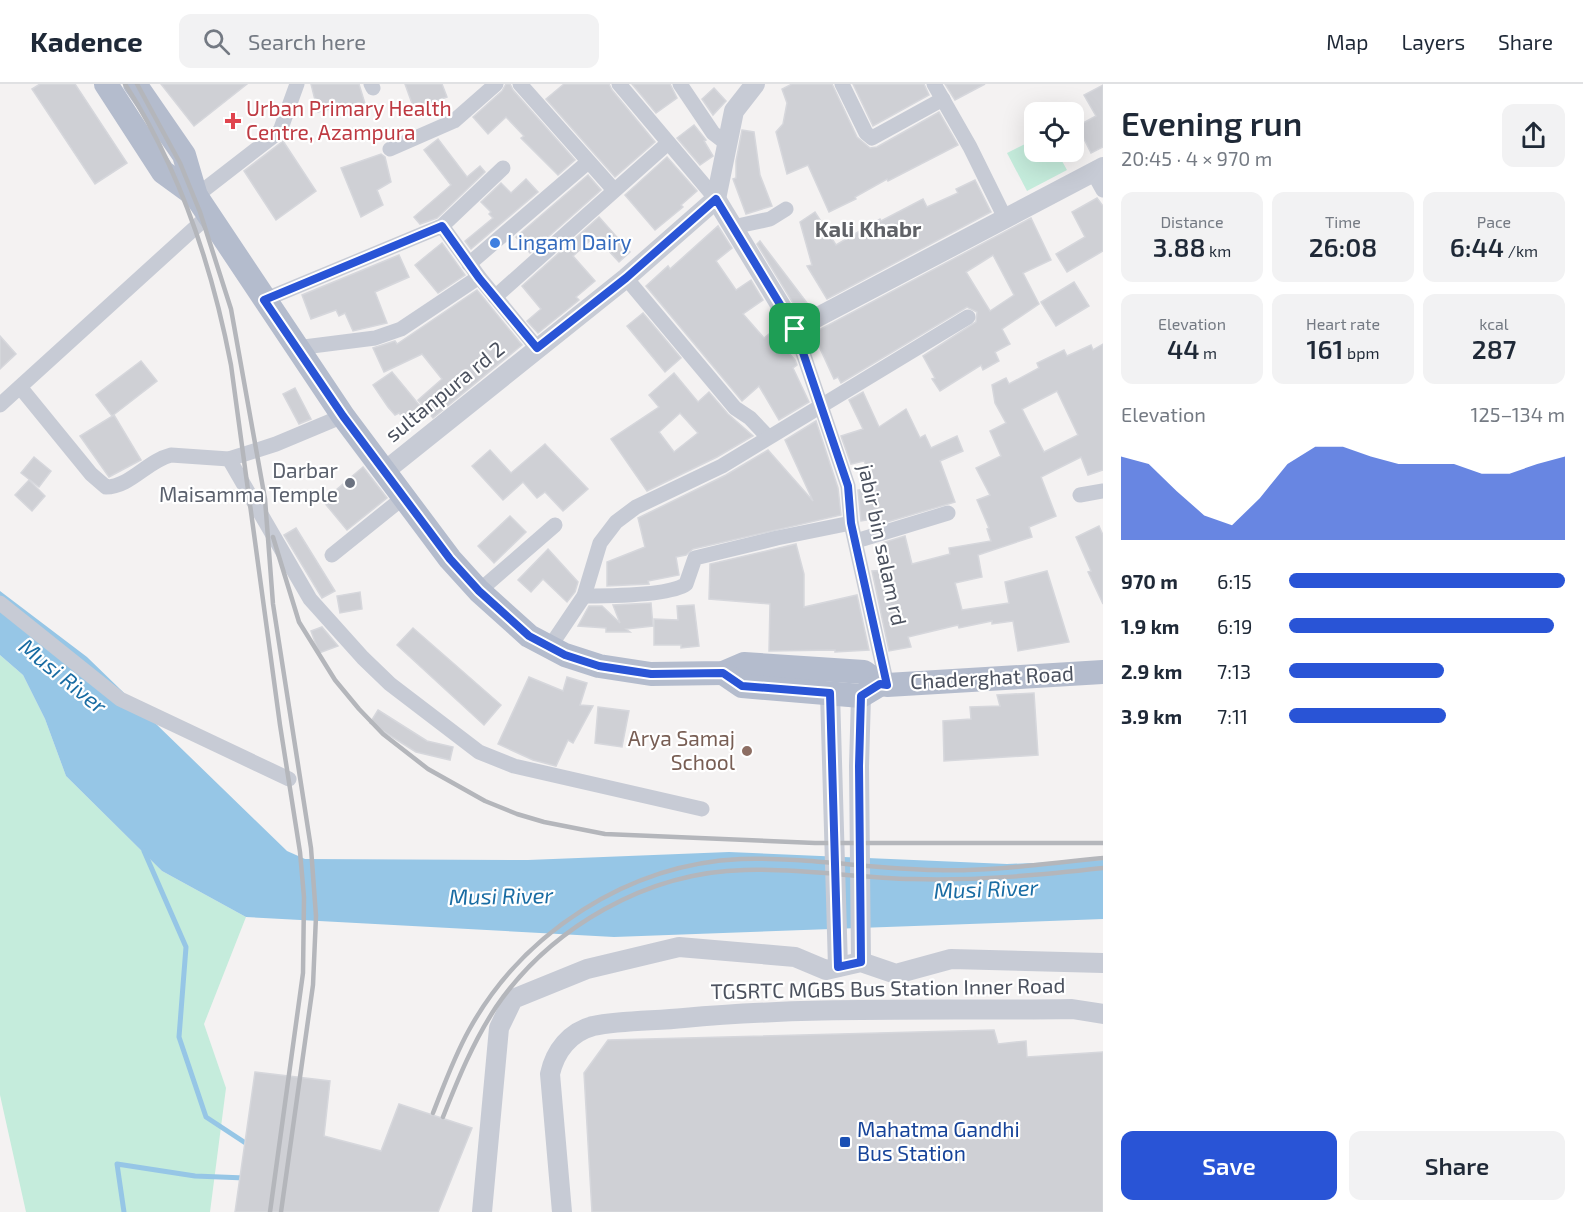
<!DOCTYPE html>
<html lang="en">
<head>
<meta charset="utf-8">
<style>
  :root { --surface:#fff; --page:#f2f2f3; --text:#1f2937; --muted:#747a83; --line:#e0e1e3; --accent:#2954d6 }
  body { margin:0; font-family:"Exo 2",sans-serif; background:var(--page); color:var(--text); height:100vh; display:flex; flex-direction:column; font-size:22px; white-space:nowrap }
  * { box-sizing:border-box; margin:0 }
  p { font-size:20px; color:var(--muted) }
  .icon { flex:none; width:33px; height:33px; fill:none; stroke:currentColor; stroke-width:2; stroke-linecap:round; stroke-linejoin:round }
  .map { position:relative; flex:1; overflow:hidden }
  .drawer { display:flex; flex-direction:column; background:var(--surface); width:480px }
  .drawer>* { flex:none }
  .controls { position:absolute; left:1024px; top:18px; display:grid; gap:12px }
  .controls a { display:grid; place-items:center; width:60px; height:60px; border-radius:12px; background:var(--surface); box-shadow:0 6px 24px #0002; font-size:30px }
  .pin { position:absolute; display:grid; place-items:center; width:51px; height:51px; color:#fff; margin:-26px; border-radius:12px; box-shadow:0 3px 9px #0006 }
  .round { display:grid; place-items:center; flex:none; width:63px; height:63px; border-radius:12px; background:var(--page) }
  .overview { display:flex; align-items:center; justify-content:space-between; height:102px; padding:0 18px }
  h1 { font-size:33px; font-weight:600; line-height:45px }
  .metrics { display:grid; grid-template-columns:repeat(3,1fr); gap:9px; height:102px; padding:6px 18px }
  .metrics div { display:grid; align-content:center; border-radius:12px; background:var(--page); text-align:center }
  .metrics b { font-size:26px; font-weight:600 }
  .metrics small { font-size:16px; font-weight:400 }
  .metrics p { font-size:16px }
  .chart { height:168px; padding:12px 18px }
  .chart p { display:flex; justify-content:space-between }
  .chart svg { width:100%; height:108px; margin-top:6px; fill:var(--accent); opacity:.7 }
  .primary-button { display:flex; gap:12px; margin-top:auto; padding:12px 18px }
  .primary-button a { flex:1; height:69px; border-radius:12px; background:var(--accent); color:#fff; font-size:24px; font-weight:600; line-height:69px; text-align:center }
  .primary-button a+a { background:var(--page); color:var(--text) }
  ul { padding:0 18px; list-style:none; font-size:20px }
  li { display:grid; grid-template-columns:96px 72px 1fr; align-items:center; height:45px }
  li i { height:15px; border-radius:8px; background:var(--accent) }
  header { display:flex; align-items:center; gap:36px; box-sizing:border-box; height:84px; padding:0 30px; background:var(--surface); border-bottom:2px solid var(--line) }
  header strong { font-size:28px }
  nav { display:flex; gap:33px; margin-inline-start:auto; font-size:21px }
  .search { width:420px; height:54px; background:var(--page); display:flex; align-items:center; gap:15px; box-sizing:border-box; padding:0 21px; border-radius:12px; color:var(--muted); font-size:22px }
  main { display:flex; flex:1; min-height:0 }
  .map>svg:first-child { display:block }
  .green { fill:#c5ecdc }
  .water { fill:#96c6e6 }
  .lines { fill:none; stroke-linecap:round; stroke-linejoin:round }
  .stream { stroke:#96c6e6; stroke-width:5 }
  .building { fill:#cfd0d5; stroke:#d6d7dc; stroke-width:1.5; fill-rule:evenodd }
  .minor { stroke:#c7cbd5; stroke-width:15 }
  .tertiary { stroke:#c7cbd5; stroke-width:20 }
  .primary { stroke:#b4bccd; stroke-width:24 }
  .rail { stroke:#b4b6bb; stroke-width:4.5 }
  .route-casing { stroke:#fff; stroke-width:12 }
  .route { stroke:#2954d6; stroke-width:8 }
  .health-dot { fill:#e0444e; stroke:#fff; stroke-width:2 }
  .shop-dot { fill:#3f7fe0; stroke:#fff; stroke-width:2 }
  .worship-dot { fill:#6b7280; stroke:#fff; stroke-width:2 }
  .education-dot { fill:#8d6e63; stroke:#fff; stroke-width:2 }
  .transit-dot { fill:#1a4fb4; stroke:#fff; stroke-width:2 }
  .labels { text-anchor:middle; stroke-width:4.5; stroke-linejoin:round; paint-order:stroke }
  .health-label { font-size:21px; fill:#be3a42; stroke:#fff; text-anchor:start }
  .shop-label { font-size:21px; fill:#366cbe; stroke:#fff; text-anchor:start }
  .street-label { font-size:21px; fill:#4b515e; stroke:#fff }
  .worship-label { font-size:21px; fill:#5b616d; stroke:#fff; text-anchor:end }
  .education-label { font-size:21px; fill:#785e54; stroke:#fff; text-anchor:end }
  .transit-label { font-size:21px; fill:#164399; stroke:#fff; text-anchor:start }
  .neighbourhood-label { font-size:22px; font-weight:bold; fill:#5f6166; stroke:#fff }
  .water-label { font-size:22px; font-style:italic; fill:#196ca3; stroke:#fff }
</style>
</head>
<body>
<header>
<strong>Kadence</strong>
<div class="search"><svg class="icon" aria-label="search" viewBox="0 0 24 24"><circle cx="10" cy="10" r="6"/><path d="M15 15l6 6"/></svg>Search here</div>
<nav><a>Map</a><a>Layers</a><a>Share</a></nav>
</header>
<main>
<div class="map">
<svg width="1103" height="1128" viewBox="0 0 1103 1128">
  <rect width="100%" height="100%" fill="#f4f2f2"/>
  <g class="green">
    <path d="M1035,55V68H1057L1067,86L1027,107L1007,69Z"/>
    <path d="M0,571L23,591L45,635L66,692L162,787L246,833L204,940L226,1004L210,1128H26L0,1011Z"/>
  </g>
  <path class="water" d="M0,507L87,573L287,767L305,775L528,776L729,768L1007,780L1103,776V835L614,853L246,833L162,787L66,692L45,635L23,591L0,571Z"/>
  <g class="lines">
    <g class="stream">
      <path d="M144,767L186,863L179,953L206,1033L247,1060L248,1064"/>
      <path d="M124,1128L117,1080L195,1092L245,1094"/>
    </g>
  </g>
  <g class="building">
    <path d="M40,0H75L127,79L95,100L32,5Z"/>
    <path d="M161,0H247L194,42Z"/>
    <path d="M311,0H359L366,23L347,29L345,21L318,28Z"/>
    <path d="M405,0H442L447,13L414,25Z"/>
    <path d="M506,0H510L513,6L575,76L558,91L521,54L524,52L506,33L488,50L473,33L502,7Z"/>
    <path d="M564,0H609L612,6L655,58L615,93L546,15Z"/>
    <path d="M632,0H670L677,14L656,29Z"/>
    <path d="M792,0H832L857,53L870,64L877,63L939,28L958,61L888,97L887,95L855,113L856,115L829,128L808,81L787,90L776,48L783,40L787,19L782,5Z"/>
    <path d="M853,0H924L929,11L873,42Z"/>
    <path d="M945,0H985L955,16Z"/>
    <path d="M1103,1V63L1091,69L1084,55L1074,61V44L1096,32L1084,11Z"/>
    <path d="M714,4L726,17L713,31L702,15Z"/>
    <path d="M694,41L706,56L704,57L713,72L700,81L677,54Z"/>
    <path d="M742,46L754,48L760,91L772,122L746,130L733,95L736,94V77Z"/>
    <path d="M438,55L467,93L480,82L485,88L437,134L420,140L414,133L451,101L424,66Z"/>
    <path d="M283,57L316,107L276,136L244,87Z"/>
    <path d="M381,70L385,73L391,98L377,106L383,121L361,133L341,84Z"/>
    <path d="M667,73L697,107L681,121L683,123L655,146L625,111Z"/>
    <path d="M588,91L601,106L530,169L516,153Z"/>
    <path d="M526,95L538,108L471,165L465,157L493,134L489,130L491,128L481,118L501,99L511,109Z"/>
    <path d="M975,96L991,128L827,215L807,182L812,181L800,138L815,128L836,161L880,135L881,137L923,115L927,123L958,109L956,105Z"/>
    <path d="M1097,114L1103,122V167L1067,188L1056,170L1085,153L1072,128Z"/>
    <path d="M599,133L630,168L619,178L595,152L573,172L595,197L576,213L579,216L538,249L527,237L541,225L522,202Z"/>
    <path d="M1031,134L1051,176L1023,189L1039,220L1002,245L1010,260L995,268L999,277L983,286L981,281L940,307L932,295L935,294L923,272L976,238L977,228L967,223L841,299L838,293L834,295L813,249ZM993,171L1014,211L990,227L966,188Z"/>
    <path d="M718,142L732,164L716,177L736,206L751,196L763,216L743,230L764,254L779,242L788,254L780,259L795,276L797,281L793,284L809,318L779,336L759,302L742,317L646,202L668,182L670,185Z"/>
    <path d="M760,157L804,215L810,223L799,229L757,160Z"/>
    <path d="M442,159L465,191L438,209L415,181Z"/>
    <path d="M399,171L409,193L375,208L387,239L353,247L345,229L339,232L336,226L311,235L302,211Z"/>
    <path d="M1074,198L1089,222L1056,242L1041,218Z"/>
    <path d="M477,206L522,261L433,334L418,316L442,295L422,270L384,288L373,264L395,257L397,260Z"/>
    <path d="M643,229L681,274L665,288L627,242Z"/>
    <path d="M0,252L16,270L0,285Z"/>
    <path d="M1103,260V386L1088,391L1081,373L1041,393L1056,432L1029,443L1032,453L978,471L982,493L955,499L962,526L1009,519L1005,498L1047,487L1069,558L1018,567L1013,537L992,540V537L959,544L958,541L908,553L911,563L889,567L872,487L891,486L882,459L905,452L912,480L950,470L949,464L991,457L987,445L989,444L977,416L990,411L976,384L1001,372L990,347L1006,339L995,319L992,301L1006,294L1009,300L1039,284L1037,279L1064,266L1067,272L1091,261L1093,266ZM1057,307L1078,351L1044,368L1022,325Z"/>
    <path d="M141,277L157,297L112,332L96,311Z"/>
    <path d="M392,288L420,322L404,335L399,329L395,331L388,323L373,301Z"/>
    <path d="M674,289L698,318L709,308L728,330L753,352L717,373L647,407L611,355L659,323L649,311ZM680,329L698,349L674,368L659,348Z"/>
    <path d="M295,304L311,335L299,340L283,310Z"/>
    <path d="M863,308L879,343L906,325L920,354L925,351L931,364L957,352L963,367L940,377L955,418L880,440L879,434L861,437L858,406L876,403L864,377L851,380L841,352L863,345L849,316Z"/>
    <path d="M114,331L141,376L109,393L80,352Z"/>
    <path d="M816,337L838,404L841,431L693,465L686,471L676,473L679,491L648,497L649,500L607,502V478L645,463L638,434L726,391L768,366L813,417L785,356Z"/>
    <path d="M545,360L588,405L563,427L545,408L537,414L523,398L503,416L472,382L490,366L511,389Z"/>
    <path d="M34,373L51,387L39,403L21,389Z"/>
    <path d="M363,383L387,414L347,446L323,417Z"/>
    <path d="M29,396L45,412L32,427L15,411Z"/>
    <path d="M510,432L526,448L494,479L478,462Z"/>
    <path d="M1099,442L1103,451V520L1088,488L1091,487L1076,453Z"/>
    <path d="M296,444L335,507L322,514L284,451Z"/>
    <path d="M796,460L804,490V523L857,511L869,566L835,568V566L769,567L770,520L709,515L710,480Z"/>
    <path d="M548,465L578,498L575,508L567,518L543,495L531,508L518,496Z"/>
    <path d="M360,508L362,525L340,529L337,512Z"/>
    <path d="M651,519L653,542L626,545L630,548H606V544L578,542L589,522H602L620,539L613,521Z"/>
    <path d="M694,521L699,562L681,564V561H654V535L678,536L677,522Z"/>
    <path d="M322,543L338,562L319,569L311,547Z"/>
    <path d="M413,544L501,621L484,641L397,561Z"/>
    <path d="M529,593L563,607L567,593L587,599L580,621L593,622L573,659L568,656L556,682L533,676L498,660Z"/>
    <path d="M1034,609L1038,671L944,677L943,637L971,635L970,623L1000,622L997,611Z"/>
    <path d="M598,623L629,627L622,663L595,659Z"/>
    <path d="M378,626L427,657L453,663L450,676L416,668L370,639Z"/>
    <path d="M994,946L998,960L1026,957L1027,973L1103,968V1128H592L584,989L608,956Z"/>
    <path d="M255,988L330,997L324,1052L381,1067L399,1020L472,1044L438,1128H235Z"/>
  </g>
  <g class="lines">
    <g class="minor">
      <path d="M371,0L373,4"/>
      <path d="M520,0L614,106"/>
      <path d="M619,0L716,115"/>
      <path d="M680,0L713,49L726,59"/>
      <path d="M842,0L866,49L872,54L943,15"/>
      <path d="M934,0L970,63L1005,134"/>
      <path d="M390,65L454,37L496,0"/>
      <path d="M1093,88L1103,106"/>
      <path d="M196,112L280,47L297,0"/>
      <path d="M442,142L479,193L537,264"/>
      <path d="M733,143L770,135L786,125"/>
      <path d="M469,180L588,78"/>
      <path d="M626,194L735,324L750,334L768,353"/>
      <path d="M495,213L668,59"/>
      <path d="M264,216L442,142L503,84"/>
      <path d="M795,245L848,402L851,439L887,601"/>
      <path d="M296,264L375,254L401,245L479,193"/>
      <path d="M20,303L91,390L106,403C130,403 147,377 171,371L229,375L276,360L343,332"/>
      <path d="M0,321L209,131"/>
      <path d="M229,375L310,515L363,574L390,600L479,668L514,682L702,725"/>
      <path d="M1080,411L1103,407"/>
      <path d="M856,457L948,429"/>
      <path d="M332,471L404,413"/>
      <path d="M479,507L555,441"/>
      <path d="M584,512C605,512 670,512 686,500L695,474L777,454L851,439"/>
      <path d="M0,519L120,615L289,695"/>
      <path d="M549,564L584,512L600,459L616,438L636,423L722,382L968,233"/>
    </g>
    <g class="tertiary">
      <path d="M716,115L795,245L1103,83"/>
      <path d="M385,387L626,194L716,115L734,27L755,0"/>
      <path d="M830,609L838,883"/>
      <path d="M861,878L859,682L861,612"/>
      <path d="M482,1128L499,944L513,915L587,885L679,863L795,873L826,886L861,878L896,890L951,875L1103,879"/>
      <path d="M562,1128L550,990C555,967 570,948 593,942C622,936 655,937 684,934C813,922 943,927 1072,925L1103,930"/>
    </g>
    <g class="primary">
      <path d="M106,0L163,88L196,112"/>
      <path d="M135,0L184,71L196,112L343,332L450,475L479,507L529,552L565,571L599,582L651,590L723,589L744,580L864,588L881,600L887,601L1103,588"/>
      <path d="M723,589L742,602L861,612L881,600"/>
    </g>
    <g class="rail">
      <path d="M125,0C180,85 212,182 231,281L280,641L300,768L304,813L303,889L270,1128"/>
      <path d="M137,0L180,79L200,128L231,225L265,415L273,520L311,764L316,832L313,901L281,1128"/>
      <path d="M273,453L299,538L335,596L359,625L383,650L428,685L485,717L517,730L544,738L605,750L815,759H1103"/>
      <path d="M433,1029C444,1001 454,973 469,946C523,848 629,780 741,775C806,773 871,785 936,786C991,788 1048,779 1103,774"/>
      <path d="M443,1033C458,995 473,958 496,923C551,843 647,788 745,786C801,784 857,794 913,795C976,797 1040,791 1103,784"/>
    </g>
  </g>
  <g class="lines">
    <g class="route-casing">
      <path id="route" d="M716,115L795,245L848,402L851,439L887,601L880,600L861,612L859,682L861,878L838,883L830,609L742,602L723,589L651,590L599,582L565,571L529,552L479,507L450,475L343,332L264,216L442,142L479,194L537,264L626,194Z"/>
    </g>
    <use href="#route" class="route"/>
  </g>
  <path class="health-dot" d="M230 28h6v6h6v6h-6v6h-6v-6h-6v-6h6z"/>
  <circle class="shop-dot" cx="495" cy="159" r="6"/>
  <circle class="worship-dot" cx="350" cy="399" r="6"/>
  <circle class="education-dot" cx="747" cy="667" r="6"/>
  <rect class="transit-dot" x="839" y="1052" width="12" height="12" rx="3"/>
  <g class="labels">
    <g class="health-label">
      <text x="246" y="32">Urban Primary Health<tspan x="246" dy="24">Centre, Azampura</tspan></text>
    </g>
    <g class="shop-label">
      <text x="507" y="166">Lingam Dairy</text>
    </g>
    <g class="street-label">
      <text transform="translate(445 308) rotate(-39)" y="7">sultanpura rd 2</text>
      <text transform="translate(882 461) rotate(78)" y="7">jabir bin salam rd</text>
      <text transform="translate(992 594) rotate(-3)" y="7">Chaderghat Road</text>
      <text transform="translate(888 905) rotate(-1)" y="7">TGSRTC MGBS Bus Station Inner Road</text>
    </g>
    <g class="worship-label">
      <text x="338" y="394">Darbar<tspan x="338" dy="24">Maisamma Temple</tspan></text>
    </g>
    <g class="education-label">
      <text x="735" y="662">Arya Samaj<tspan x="735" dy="24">School</tspan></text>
    </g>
    <g class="transit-label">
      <text x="857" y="1053">Mahatma Gandhi<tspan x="857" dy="24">Bus Station</tspan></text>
    </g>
    <g class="neighbourhood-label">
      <text x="868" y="153">Kali Khabr</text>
    </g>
    <g class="water-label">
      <text transform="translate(63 592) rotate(39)" y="8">Musi River</text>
      <text transform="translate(986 805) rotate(-2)" y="8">Musi River</text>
      <text transform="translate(501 812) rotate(-1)" y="8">Musi River</text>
    </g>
  </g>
</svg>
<div class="controls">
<a><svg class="icon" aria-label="locate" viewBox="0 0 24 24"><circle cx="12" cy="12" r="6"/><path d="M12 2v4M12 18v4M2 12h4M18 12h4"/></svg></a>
</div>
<div class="pin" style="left:795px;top:245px;background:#1e9e55"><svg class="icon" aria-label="arrive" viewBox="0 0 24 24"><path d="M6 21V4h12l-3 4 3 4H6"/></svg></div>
</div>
<section class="drawer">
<div class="overview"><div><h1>Evening run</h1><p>20:45 · 4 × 970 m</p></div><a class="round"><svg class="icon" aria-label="share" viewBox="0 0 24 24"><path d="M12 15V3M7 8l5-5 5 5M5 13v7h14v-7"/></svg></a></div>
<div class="metrics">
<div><p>Distance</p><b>3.88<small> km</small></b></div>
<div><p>Time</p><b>26:08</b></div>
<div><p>Pace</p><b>6:44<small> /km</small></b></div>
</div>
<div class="metrics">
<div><p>Elevation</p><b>44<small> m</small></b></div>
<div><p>Heart rate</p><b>161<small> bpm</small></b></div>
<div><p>kcal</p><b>287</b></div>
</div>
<div class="chart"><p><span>Elevation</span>125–134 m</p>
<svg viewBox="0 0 160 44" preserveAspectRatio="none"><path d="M0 44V10L10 13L20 24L30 34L40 38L50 27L60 13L70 6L80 6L90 10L100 13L110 13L120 13L130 17L140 17L150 13L160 10V44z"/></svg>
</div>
<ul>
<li><b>970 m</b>6:15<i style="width:100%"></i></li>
<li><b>1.9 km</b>6:19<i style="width:96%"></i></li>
<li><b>2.9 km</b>7:13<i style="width:56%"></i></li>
<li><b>3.9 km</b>7:11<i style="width:57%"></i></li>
</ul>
<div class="primary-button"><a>Save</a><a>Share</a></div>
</section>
</main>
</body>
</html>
